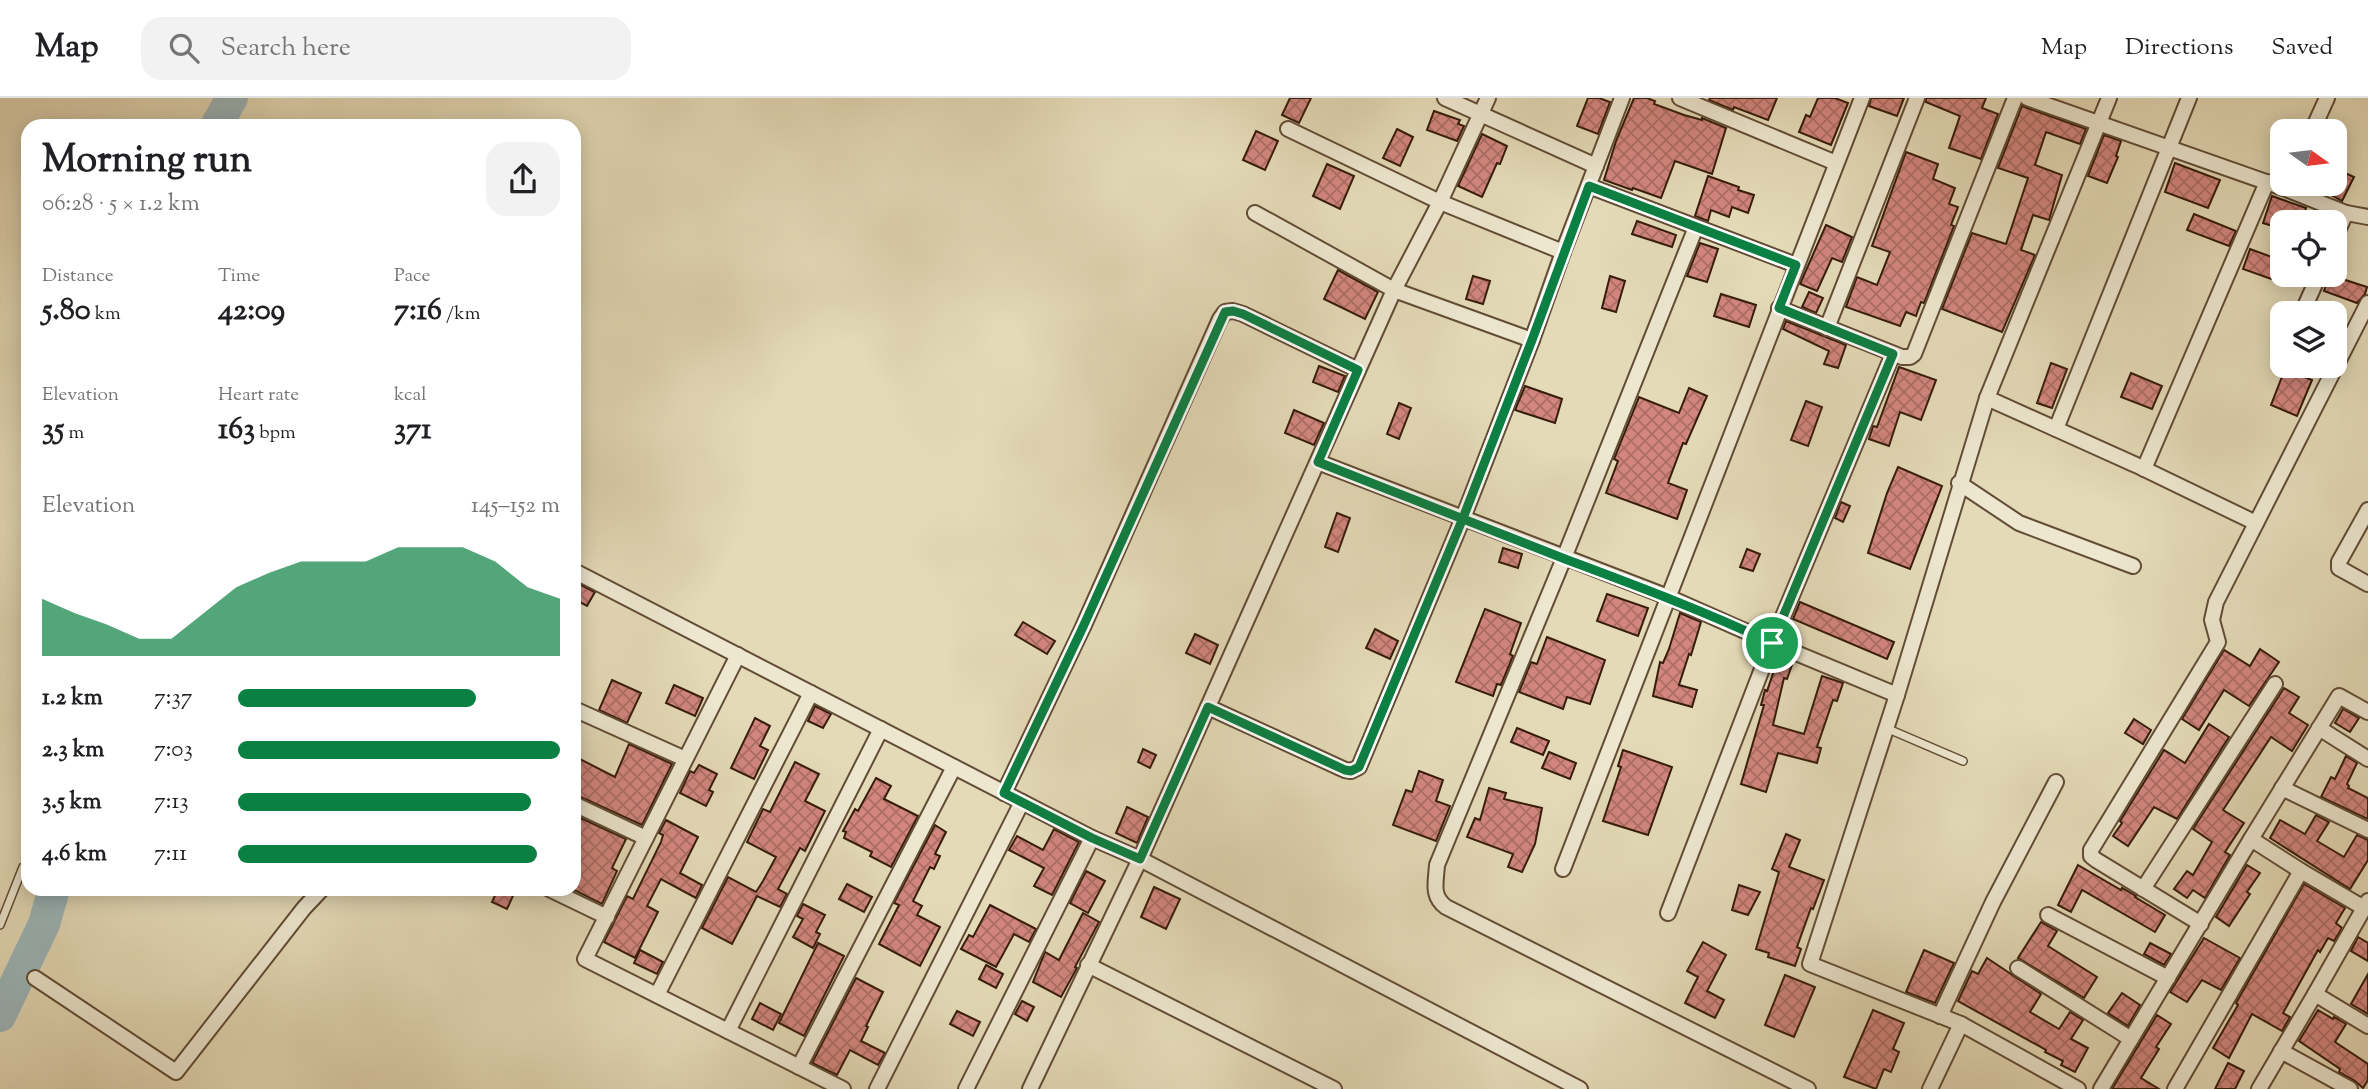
<!DOCTYPE html>
<html lang="en">
<head>
<meta charset="utf-8">
<style>
  :root { --surface:#fff; --page:#f2f2f2; --text:#202124; --muted:#757577; --line:#e0e0e0; --accent:#0b8043 }
  body { margin:0; font-family:"Sorts Mill Goudy",serif; background:var(--page); color:var(--text); height:100vh; display:flex; flex-direction:column; font-size:26px; white-space:nowrap }
  * { box-sizing:border-box; margin:0 }
  p { font-size:23px; color:var(--muted) }
  .icon { flex:none; width:38px; height:38px; fill:none; stroke:currentColor; stroke-width:2; stroke-linecap:round; stroke-linejoin:round }
  .map { position:relative; flex:1; overflow:hidden }
  .side { position:absolute; left:21px; top:21px; width:560px; height:777px; display:flex; flex-direction:column; background:var(--surface); border-radius:21px; box-shadow:0 4px 18px #0003 }
  .side>* { flex:none }
  .needle { width:46px; rotate:104deg }
  .fabs { position:absolute; left:2270px; top:21px; display:grid; gap:14px }
  .fabs a { display:grid; place-items:center; width:77px; height:77px; border-radius:14px; background:var(--surface); box-shadow:0 4px 18px #0003; font-size:35px }
  .pin { position:absolute; display:grid; place-items:center; width:60px; height:60px; color:#fff; margin:-30px; border:4px solid #fff; border-radius:50%; box-shadow:0 2px 7px #0007 }
  .round { display:grid; place-items:center; flex:none; width:74px; height:74px; border-radius:21px; background:var(--page) }
  .headline { display:flex; align-items:center; justify-content:space-between; height:119px; padding:0 21px }
  h1 { font-size:38px; font-weight:700; line-height:52px }
  .metrics { display:grid; grid-template-columns:repeat(3,1fr); gap:10px; height:119px; padding:7px 21px }
  .metrics div { display:grid; align-content:center }
  .metrics b { font-size:30px; font-weight:700 }
  .metrics small { font-size:19px; font-weight:400 }
  .metrics p { font-size:19px }
  .chart { height:196px; padding:14px 21px }
  .chart p { display:flex; justify-content:space-between }
  .chart svg { width:100%; height:126px; margin-top:7px; fill:var(--accent); opacity:.7 }
  ul { padding:0 21px; list-style:none; font-size:23px }
  li { display:grid; grid-template-columns:112px 84px 1fr; align-items:center; height:52px }
  li i { height:18px; border-radius:9px; background:var(--accent) }
  header { display:flex; align-items:center; gap:42px; box-sizing:border-box; height:98px; padding:0 35px; background:var(--surface); border-bottom:2px solid var(--line) }
  header strong { font-size:33px }
  nav { display:flex; gap:38px; margin-inline-start:auto; font-size:24px }
  .search { width:490px; height:63px; background:var(--page); display:flex; align-items:center; gap:18px; box-sizing:border-box; padding:0 24px; border-radius:21px; color:var(--muted); font-size:26px }
  .map>svg:first-child { display:block }
  .lines { fill:none; stroke-linecap:round; stroke-linejoin:round }
  .river { stroke:#9cb7bb; stroke-width:32 }
  .building { fill:url(#building-cross-hatch); stroke:#361c0a; stroke-width:2 }
  .service-casing { stroke:#624c35; stroke-width:10 }
  .minor-casing { stroke:#624c35; stroke-width:18 }
  .service { stroke:#ede7d0; stroke-width:7 }
  .minor { stroke:#ede7d0; stroke-width:14 }
  .route-casing { stroke:#fff; stroke-width:14 }
  .route { stroke:#0b8043; stroke-width:9 }
</style>
</head>
<body>
<header>
<strong>Map</strong>
<div class="search"><svg class="icon" aria-label="search" viewBox="0 0 24 24"><circle cx="10" cy="10" r="6"/><path d="M15 15l6 6"/></svg>Search here</div>
<nav><a>Map</a><a>Directions</a><a>Saved</a></nav>
</header>
<div class="map">
<svg width="2368" height="991" viewBox="0 0 2368 991">
  <defs>
    <pattern id="building-cross-hatch" width="8" height="8" patternUnits="userSpaceOnUse" patternTransform="scale(1.75)"><rect width="8" height="8" fill="#d2867e"/><path d="M0 0l8 8M0 8l8-8" fill="none" stroke="#ab6d65"/></pattern>
  </defs>
  <rect width="100%" height="100%" fill="#e4dab7"/>
  <filter id="stains"><feTurbulence type="fractalNoise" baseFrequency=".00286" numOctaves="4"/><feColorMatrix values="0 0 0 0 .2 0 0 0 0 .09 0 0 0 0 .02 0 0 0 .5 -.17"/></filter>
  <radialGradient id="worn" r=".72"><stop offset=".6" stop-color="#630" stop-opacity="0"/><stop offset="1" stop-color="#630" stop-opacity=".3"/></radialGradient>
  <g class="lines">
    <g class="river">
      <path d="M216,28L232,0"/>
      <path d="M0,918L44,826L54,791"/>
    </g>
  </g>
  <g class="building">
    <path d="M1290,0H1311L1299,25L1282,17Z"/>
    <path d="M1588,0H1599L1610,4L1598,36L1577,28Z"/>
    <path d="M1634,0H1647L1655,3L1654,6L1684,17L1702,22V20L1726,30L1712,76L1675,63L1661,100L1633,90L1632,92L1604,82L1616,43Z"/>
    <path d="M1710,0H1777L1768,22L1734,9L1733,12L1709,2Z"/>
    <path d="M1818,0H1835L1848,5L1831,47L1799,34L1806,17L1810,19Z"/>
    <path d="M1871,0H1904L1897,18L1869,8Z"/>
    <path d="M1926,0H1986L1982,10L1998,16L1981,61L1949,50L1960,18L1926,4Z"/>
    <path d="M2022,8L2086,31L2080,46L2046,34L2035,67L2062,77L2049,122L2033,117L2021,152L2035,157L2002,234L1942,211L1972,135L2006,146L2028,80L1998,70Z"/>
    <path d="M1434,13L1460,22L1458,26L1464,28L1457,43L1427,32Z"/>
    <path d="M1397,31L1413,39L1400,68L1383,60Z"/>
    <path d="M1256,33L1278,43L1265,72L1243,62Z"/>
    <path d="M1482,36L1507,48L1500,66L1497,65L1482,99L1458,88Z"/>
    <path d="M2104,37L2121,43L2116,58L2118,59L2107,85L2088,78Z"/>
    <path d="M1906,54L1938,66L1933,81L1955,90L1949,106L1958,109L1951,127L1954,128L1924,205L1921,204L1916,218L1906,214L1900,228L1846,209L1857,179L1877,187L1890,154L1872,148Z"/>
    <path d="M2175,65L2220,82L2208,110L2165,94Z"/>
    <path d="M1327,66L1354,78L1340,111L1313,98Z"/>
    <path d="M2334,70L2354,79L2342,103L2312,86H2334Z"/>
    <path d="M1708,78L1739,89L1738,92L1754,97L1748,115L1732,109L1729,119L1711,112L1708,123L1695,118Z"/>
    <path d="M2272,98L2306,110L2302,124H2282V131L2263,125Z"/>
    <path d="M2194,116L2236,133L2229,148L2187,132Z"/>
    <path d="M1637,123L1676,137L1672,149L1632,136Z"/>
    <path d="M1826,127L1852,139L1842,164L1832,160L1817,193L1800,186Z"/>
    <path d="M1700,145L1718,151L1707,184L1687,178Z"/>
    <path d="M2250,151L2280,162L2274,182L2243,171Z"/>
    <path d="M1338,172L1378,194L1365,221L1324,201Z"/>
    <path d="M2330,177L2367,189L2365,196L2357,205L2324,193Z"/>
    <path d="M1473,178L1490,183L1483,206L1466,201Z"/>
    <path d="M1610,178L1625,183L1616,214L1602,210Z"/>
    <path d="M1809,194L1823,200L1816,215L1802,209Z"/>
    <path d="M1721,196L1756,207L1749,229L1714,218Z"/>
    <path d="M1786,223L1846,247L1838,270L1824,266L1829,253L1783,231Z"/>
    <path d="M2051,265L2067,271L2052,310L2037,305Z"/>
    <path d="M1319,268L1345,278L1338,294L1313,284Z"/>
    <path d="M1899,269L1936,282L1921,322L1900,314L1889,348L1869,341L1873,328L1877,329Z"/>
    <path d="M2285,271L2312,282L2297,318L2271,307Z"/>
    <path d="M2131,275L2162,288L2152,311L2121,299Z"/>
    <path d="M1525,288L1562,301L1555,325L1515,312Z"/>
    <path d="M1689,290L1707,298L1686,346L1683,345L1668,385L1687,392L1677,421L1606,395L1618,363L1614,361L1639,299L1679,315Z"/>
    <path d="M1806,303L1822,309L1808,348L1791,342Z"/>
    <path d="M1399,305L1411,310L1399,341L1387,336Z"/>
    <path d="M1294,312L1324,325L1314,347L1285,335Z"/>
    <path d="M1898,369L1942,388L1910,471L1868,455L1887,395Z"/>
    <path d="M1841,404L1850,408L1843,424L1835,420Z"/>
    <path d="M1337,415L1350,420L1338,454L1325,449Z"/>
    <path d="M1503,450L1522,456L1518,470L1499,464Z"/>
    <path d="M1747,451L1760,456L1753,473L1740,469Z"/>
    <path d="M579,486L595,494L587,508L574,501V494Z"/>
    <path d="M1607,496L1648,510L1638,538L1597,523Z"/>
    <path d="M1800,504L1894,544L1887,561L1793,521Z"/>
    <path d="M1485,511L1521,525L1510,556L1513,558L1501,587L1497,586L1493,598L1456,584Z"/>
    <path d="M1680,515L1701,524L1691,557L1689,556L1679,587L1697,592L1692,609L1653,598L1660,564L1663,565L1669,551Z"/>
    <path d="M1023,524L1055,543L1047,556L1015,537Z"/>
    <path d="M1375,531L1398,543L1390,561L1366,550Z"/>
    <path d="M1195,536L1218,547L1210,566L1186,555Z"/>
    <path d="M1547,539L1605,562L1590,606L1567,599L1563,611L1519,594L1531,564L1537,566Z"/>
    <path d="M2260,551L2279,564L2249,608L2224,592L2199,632L2182,621L2224,552L2250,568Z"/>
    <path d="M1779,558L1789,562L1788,566L1792,567L1787,581L1784,580L1773,627L1804,636L1822,578L1843,585L1837,603L1833,602L1817,649L1821,650L1817,665L1778,655L1766,694L1741,686L1764,607H1761L1765,592L1767,593Z"/>
    <path d="M612,582L641,595L627,625L599,612Z"/>
    <path d="M674,587L703,600L695,618L666,605Z"/>
    <path d="M2284,590L2299,599L2289,615L2308,627L2292,653L2271,639L2223,712L2244,725L2225,754L2230,757L2205,800L2193,792L2187,800L2174,791L2187,773L2193,777L2212,744L2193,731Z"/>
    <path d="M815,608L831,616L823,630L808,623Z"/>
    <path d="M2343,611L2359,620L2350,634L2335,625Z"/>
    <path d="M755,620L770,628L760,648L768,652L754,681L731,670Z"/>
    <path d="M2134,621L2151,632L2143,646L2125,635Z"/>
    <path d="M2209,626L2229,639L2177,721L2154,709L2128,748L2113,738L2122,725L2120,723L2164,652L2185,665Z"/>
    <path d="M1517,630L1549,643L1543,657L1511,644Z"/>
    <path d="M629,646L672,666L642,727L574,696V658L615,679Z"/>
    <path d="M1143,651L1156,657L1150,670L1138,664Z"/>
    <path d="M1623,652L1672,669L1648,737L1603,723L1621,669L1618,668Z"/>
    <path d="M1549,654L1576,665L1570,681L1542,670Z"/>
    <path d="M2346,658L2357,665L2347,686L2349,688L2348,690L2368,700V721L2321,699L2331,679L2335,681Z"/>
    <path d="M795,664L819,676L805,703L825,713L805,753L800,750L778,791L787,796L780,809L757,798L732,846L702,830L728,779L756,794L763,783L776,759L747,744L763,711L770,714Z"/>
    <path d="M699,667L717,676L709,692L713,694L706,708L680,695L690,673L694,675Z"/>
    <path d="M1419,673L1443,682L1436,703L1450,708L1436,743L1393,727L1406,692L1412,694Z"/>
    <path d="M876,680L891,688L884,701L918,718L891,769L870,758L872,754L844,740L846,734L843,733L855,711L858,713Z"/>
    <path d="M1489,690L1506,695L1504,701L1542,710L1535,746L1522,774L1508,769L1513,756L1467,739L1475,720L1480,722Z"/>
    <path d="M1127,709L1148,719L1137,745L1116,735Z"/>
    <path d="M574,717L626,741L612,770L617,773L602,806L574,792Z"/>
    <path d="M2316,717L2329,724L2317,743L2344,759L2357,737L2368,742V762L2350,791L2270,740L2280,722L2305,736Z"/>
    <path d="M666,722L698,739L680,775L702,787L696,800L661,781L647,808L658,814L635,860L604,844L627,798L633,801L661,744L663,737L659,735Z"/>
    <path d="M935,727L946,734L935,756L940,758L934,771L930,769L913,803L922,808L917,817L940,829L920,868L879,846L899,807L894,805Z"/>
    <path d="M1054,731L1079,744L1052,797L1034,788L1044,770L1009,752L1017,738L1043,752Z"/>
    <path d="M1786,736L1800,742L1789,769L1824,782L1813,811L1811,810L1797,849L1801,851L1795,868L1768,859L1769,855L1756,851L1779,774L1772,771Z"/>
    <path d="M2078,767L2121,792L2122,790L2136,798L2135,799L2165,817L2155,834L2082,792L2071,814L2058,807Z"/>
    <path d="M2247,767L2260,775L2247,794L2250,796L2229,828L2216,819Z"/>
    <path d="M1086,773L1105,783L1088,815L1070,805Z"/>
    <path d="M847,786L872,799L864,814L839,801Z"/>
    <path d="M2304,786L2345,810L2336,825L2342,830L2334,843L2328,840L2320,854L2318,852L2283,915L2290,919L2282,933L2252,916L2229,960L2213,950L2238,907L2236,905Z"/>
    <path d="M1739,787L1760,794L1748,817L1732,812Z"/>
    <path d="M1154,789L1180,801L1166,831L1141,819Z"/>
    <path d="M498,791H516L507,811L492,804Z"/>
    <path d="M803,806L825,817L816,834L820,836L813,850L793,839L803,821L797,818Z"/>
    <path d="M990,807L1036,831L1029,844L1014,836L996,869L961,851L969,837L973,839Z"/>
    <path d="M1083,815L1099,824L1075,869L1077,870L1061,899L1033,884L1045,854L1059,862Z"/>
    <path d="M2041,824L2057,833L2048,848L2097,879L2084,900L2018,860Z"/>
    <path d="M2358,839L2368,845V863L2351,853Z"/>
    <path d="M2204,840L2240,860L2221,892L2202,882L2187,904L2170,894Z"/>
    <path d="M1703,844L1726,857L1707,893L1724,902L1715,920L1685,905L1698,879L1687,873Z"/>
    <path d="M818,845L844,858L804,938L779,925Z"/>
    <path d="M2150,845L2171,856L2164,867L2144,856Z"/>
    <path d="M640,852L663,864L657,876L634,865Z"/>
    <path d="M1924,852L1954,865L1935,905L1906,894Z"/>
    <path d="M1987,860L2041,896L2030,914L2059,931L2070,914L2083,922L2071,941L2088,950L2075,974L2061,967L2063,963L2045,954L2046,952L1958,903L1972,873L1978,876Z"/>
    <path d="M986,867L1003,876L996,890L979,881Z"/>
    <path d="M2368,876V916L2351,906Z"/>
    <path d="M1785,877L1815,889L1794,939L1765,927Z"/>
    <path d="M856,880L883,894L866,928L868,929L861,943L885,955L878,967L850,952L837,977L812,965Z"/>
    <path d="M2122,895L2140,907L2128,928L2108,915Z"/>
    <path d="M1022,903L1034,909L1027,923L1015,916Z"/>
    <path d="M760,905L781,916L773,932L752,921Z"/>
    <path d="M1873,912L1904,925L1893,951L1899,954L1891,974L1884,971L1876,991L1844,979Z"/>
    <path d="M2318,912L2333,921L2334,919L2346,926L2335,944L2368,966V982L2363,990L2355,983L2339,974L2340,971L2299,943Z"/>
    <path d="M957,913L980,924L973,938L950,926Z"/>
    <path d="M2157,917L2171,926L2156,949L2159,951L2141,980L2159,991H2112Z"/>
    <path d="M2228,965L2244,973L2235,991H2215Z"/>
  </g>
  <g class="lines">
    <g class="service-casing">
      <g id="service">
        <path d="M1886,630L1963,663"/>
        <path d="M0,827L23,769"/>
      </g>
    </g>
    <g class="minor-casing">
      <g id="minor">
        <path d="M1445,0L1596,68"/>
        <path d="M1680,0L1836,65"/>
        <path d="M2027,0L2286,91L2346,115L2368,119"/>
        <path d="M1288,31L1440,104L1563,154L1622,0"/>
        <path d="M2312,33L2327,0"/>
        <path d="M1589,88L1796,167"/>
        <path d="M1255,115L1394,192L1532,242"/>
        <path d="M1696,129L1564,460L1437,767C1436,784 1431,798 1446,809L1808,991"/>
        <path d="M2334,141L2346,115"/>
        <path d="M1779,210L1902,259H1910L1914,256L2015,0"/>
        <path d="M2302,215L2319,177"/>
        <path d="M1827,230L1917,0"/>
        <path d="M1987,300L2136,367L2256,425"/>
        <path d="M2056,331L2189,0"/>
        <path d="M1318,364L1668,499L1772,545L1893,256"/>
        <path d="M2144,371L2267,84"/>
        <path d="M1959,385L2019,425L2133,468"/>
        <path d="M2368,412L2339,464V470L2368,486"/>
        <path d="M578,475L1092,740L1140,761L1580,991"/>
        <path d="M738,557L585,861L843,991"/>
        <path d="M1208,609L1345,672L1351,673L1359,669L1463,420L1532,242L1563,154"/>
        <path d="M574,611L685,661"/>
        <path d="M2319,630L2368,661"/>
        <path d="M2282,690L2368,732"/>
        <path d="M1004,695L1083,529L1220,221L1225,214L1233,213L1243,216L1358,272"/>
        <path d="M574,706L646,740"/>
        <path d="M2251,741L2339,598L2368,614"/>
        <path d="M1563,771L1862,0"/>
        <path d="M549,791L607,819"/>
        <path d="M2143,791L2275,586"/>
        <path d="M1668,815L1772,545L1897,597"/>
        <path d="M2048,817L2168,880"/>
        <path d="M2201,826L2096,762L2091,758V752L2218,544L2212,522L2216,504L2368,205"/>
        <path d="M1088,867L1334,991"/>
        <path d="M2018,870L2131,941"/>
        <path d="M35,880L176,974L304,810L322,791"/>
        <path d="M2315,896L2368,803"/>
        <path d="M657,897L811,595"/>
        <path d="M1940,918L1993,804L2056,684"/>
        <path d="M1961,926L1810,866L1897,597L1987,300L2109,0"/>
        <path d="M728,933L881,631"/>
        <path d="M2281,953L2350,991"/>
        <path d="M799,969L954,669"/>
        <path d="M877,991L1022,704"/>
        <path d="M966,991L1092,740"/>
        <path d="M1030,991L1140,761L1394,192L1440,104L1488,0"/>
        <path d="M1930,991L1961,926L2078,991"/>
        <path d="M2101,991L2251,741L2301,773"/>
        <path d="M2175,991L2301,773L2364,810"/>
        <path d="M2259,991L2315,896L2368,928"/>
      </g>
    </g>
    <use href="#service" class="service"/>
    <use href="#minor" class="minor"/>
  </g>
  <g class="lines">
    <g class="route-casing">
      <path id="route" d="M1772,545C1704,513 1635,487 1565,461C1482,429 1400,396 1318,364L1358,272L1243,216L1233,213L1225,214L1083,529L1004,695L1092,740L1140,761L1208,609L1345,672L1351,673L1359,669L1463,420L1532,242L1589,88L1796,167L1779,210L1893,256L1772,545"/>
    </g>
    <use href="#route" class="route"/>
  </g>
  <rect width="100%" height="100%" filter="url(#stains)"/>
  <rect width="100%" height="100%" fill="url(#worn)"/>
</svg>
<div class="fabs">
<a><svg class="needle" viewBox="-14 -14 28 28"><path d="M0-13l5 13h-10z" fill="#e53935"/><path d="M0 13l5-13h-10z" fill="#757577"/></svg></a>
<a><svg class="icon" aria-label="locate" viewBox="0 0 24 24"><circle cx="12" cy="12" r="6"/><path d="M12 2v4M12 18v4M2 12h4M18 12h4"/></svg></a>
<a><svg class="icon" aria-label="layers" viewBox="0 0 24 24"><path d="M12 4l9 5-9 5-9-5zM3 14l9 5 9-5"/></svg></a>
</div>
<div class="pin" style="left:1772px;top:545px;background:#1e9e55"><svg class="icon" aria-label="arrive" viewBox="0 0 24 24"><path d="M6 21V4h12l-3 4 3 4H6"/></svg></div>
<section class="side">
<div class="headline"><div><h1>Morning run</h1><p>06:28 · 5 × 1.2 km</p></div><a class="round"><svg class="icon" aria-label="share" viewBox="0 0 24 24"><path d="M12 15V3M7 8l5-5 5 5M5 13v7h14v-7"/></svg></a></div>
<div class="metrics">
<div><p>Distance</p><b>5.80<small> km</small></b></div>
<div><p>Time</p><b>42:09</b></div>
<div><p>Pace</p><b>7:16<small> /km</small></b></div>
</div>
<div class="metrics">
<div><p>Elevation</p><b>35<small> m</small></b></div>
<div><p>Heart rate</p><b>163<small> bpm</small></b></div>
<div><p>kcal</p><b>371</b></div>
</div>
<div class="chart"><p><span>Elevation</span>145–152 m</p>
<svg viewBox="0 0 160 44" preserveAspectRatio="none"><path d="M0 44V24L10 29L20 33L30 38L40 38L50 29L60 20L70 15L80 11L90 11L100 11L110 6L120 6L130 6L140 11L150 20L160 24V44z"/></svg>
</div>
<ul>
<li><b>1.2 km</b>7:37<i style="width:74%"></i></li>
<li><b>2.3 km</b>7:03<i style="width:100%"></i></li>
<li><b>3.5 km</b>7:13<i style="width:91%"></i></li>
<li><b>4.6 km</b>7:11<i style="width:93%"></i></li>
</ul>
</section>
</div>
</body>
</html>
